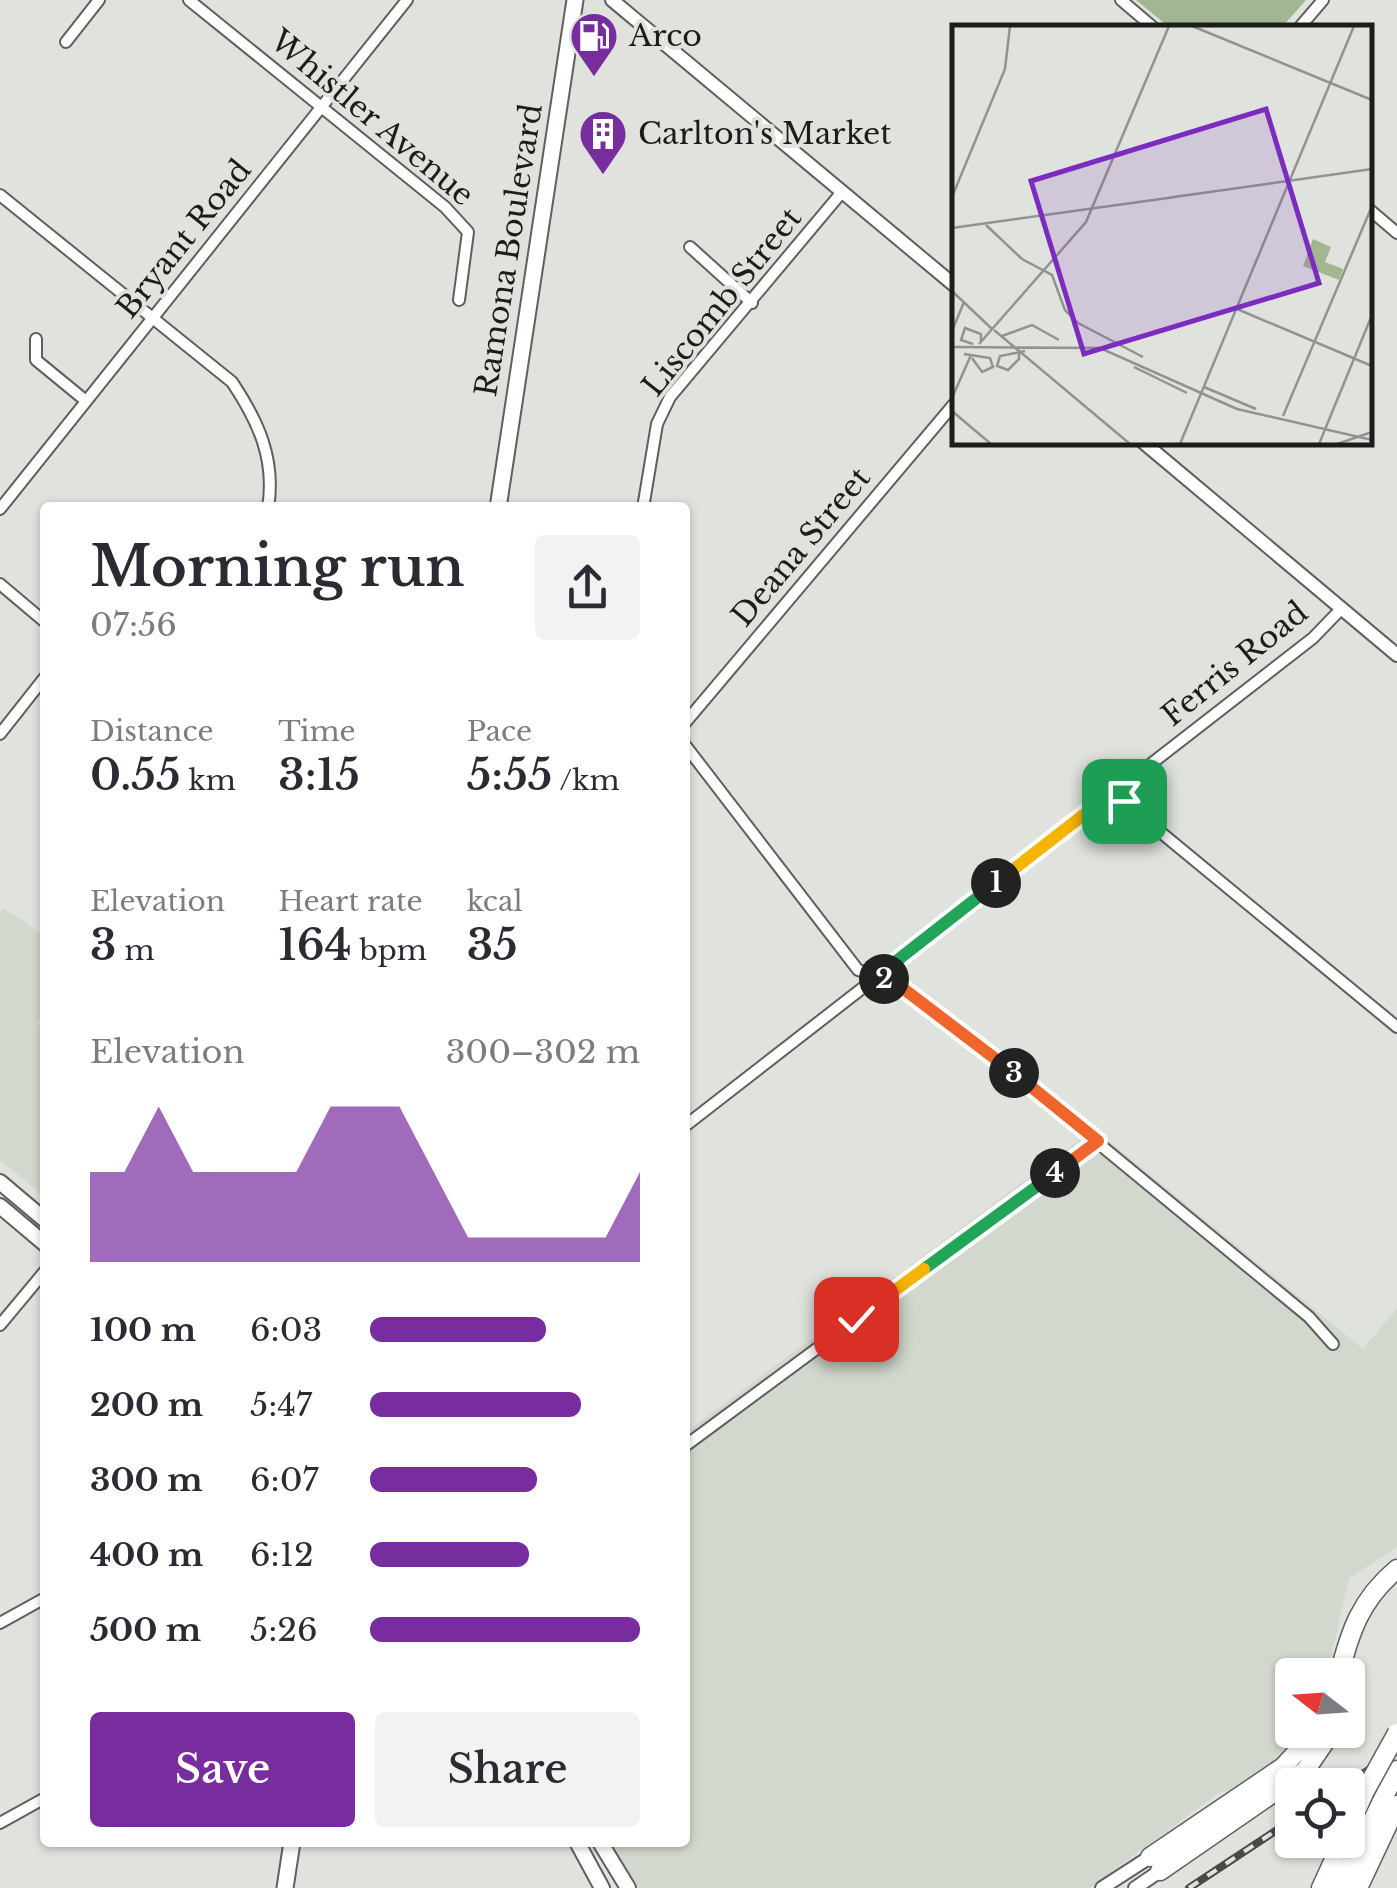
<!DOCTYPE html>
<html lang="en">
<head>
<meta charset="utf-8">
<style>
  :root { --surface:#fff; --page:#f2f2f3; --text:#2b2b33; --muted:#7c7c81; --accent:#782d9f }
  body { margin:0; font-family:"Libre Baskerville",serif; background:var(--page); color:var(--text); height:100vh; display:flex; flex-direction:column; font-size:38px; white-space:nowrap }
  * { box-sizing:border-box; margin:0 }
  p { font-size:32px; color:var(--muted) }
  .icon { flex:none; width:55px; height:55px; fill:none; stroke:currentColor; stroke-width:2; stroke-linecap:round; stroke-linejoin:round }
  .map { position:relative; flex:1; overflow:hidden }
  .panel { position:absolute; left:40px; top:502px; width:650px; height:1345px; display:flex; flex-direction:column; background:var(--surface); border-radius:10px; box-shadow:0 2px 8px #0004 }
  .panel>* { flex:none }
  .needle { width:65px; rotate:287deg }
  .buttons { position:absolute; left:1275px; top:1658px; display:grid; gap:20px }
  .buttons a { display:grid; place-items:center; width:90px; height:90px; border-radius:10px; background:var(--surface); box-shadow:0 2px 8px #0004; font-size:50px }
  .pin { position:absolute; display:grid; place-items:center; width:85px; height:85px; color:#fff; margin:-42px; border-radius:20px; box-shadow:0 5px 15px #0006 }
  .km { position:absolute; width:50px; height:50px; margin:-25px; border-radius:50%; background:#222; color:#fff; font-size:28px; line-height:50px; text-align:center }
  .round { display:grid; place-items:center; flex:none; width:105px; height:105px; border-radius:10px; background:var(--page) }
  .head { display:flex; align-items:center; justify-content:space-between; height:170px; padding:0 50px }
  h1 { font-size:55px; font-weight:600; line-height:75px }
  .figures { display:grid; grid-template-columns:repeat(3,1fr); gap:15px; height:170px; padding:10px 50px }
  .figures div { display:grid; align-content:center }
  .figures b { font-size:42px; font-weight:600 }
  .figures small { font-size:28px; font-weight:400 }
  .figures p { font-size:28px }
  .chart { height:280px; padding:20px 50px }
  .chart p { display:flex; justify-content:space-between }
  .chart svg { width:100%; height:180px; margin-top:10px; fill:var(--accent); opacity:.7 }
  .primary-button { display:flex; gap:20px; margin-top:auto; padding:20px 50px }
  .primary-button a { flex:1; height:115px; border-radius:10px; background:var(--accent); color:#fff; font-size:40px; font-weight:600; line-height:115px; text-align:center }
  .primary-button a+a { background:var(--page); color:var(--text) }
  ul { padding:0 50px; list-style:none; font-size:32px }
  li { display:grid; grid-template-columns:160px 120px 1fr; align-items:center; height:75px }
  li i { height:25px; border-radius:12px; background:var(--accent) }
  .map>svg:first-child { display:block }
  .built { fill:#d2d8cd }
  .green { fill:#a2b691 }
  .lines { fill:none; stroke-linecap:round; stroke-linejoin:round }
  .minor-casing { stroke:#5e605d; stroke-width:14 }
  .tertiary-casing { stroke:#5e605d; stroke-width:16 }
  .secondary-casing { stroke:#5e605d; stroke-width:18 }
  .primary-casing { stroke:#5e605d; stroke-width:19 }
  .motorway-casing { stroke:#5e605d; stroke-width:21 }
  .minor { stroke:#fff; stroke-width:10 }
  .tertiary { stroke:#fff; stroke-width:12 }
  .secondary { stroke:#fff; stroke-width:14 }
  .primary { stroke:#fff; stroke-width:15 }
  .motorway { stroke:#fff; stroke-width:18 }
  .rail-casing { stroke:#494a47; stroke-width:8 }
  .rail { stroke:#e0e2de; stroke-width:4; stroke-dasharray:11; stroke-linecap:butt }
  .motorway-bridge-casing { stroke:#5e605d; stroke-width:21; stroke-linecap:butt }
  .motorway-bridge { stroke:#fff; stroke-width:18 }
  .split-1-casing { stroke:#fff; stroke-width:20 }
  .split-2-casing { stroke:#fff; stroke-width:20 }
  .split-3-casing { stroke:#fff; stroke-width:20 }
  .split-4-casing { stroke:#fff; stroke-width:20 }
  .split-5-casing { stroke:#fff; stroke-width:20 }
  .split-6-casing { stroke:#fff; stroke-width:20 }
  .split-1 { stroke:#f5b400; stroke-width:12 }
  .split-2 { stroke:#22a559; stroke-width:12 }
  .split-3 { stroke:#f0652b; stroke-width:12 }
  .split-4 { stroke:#f0652b; stroke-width:12 }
  .split-5 { stroke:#22a559; stroke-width:12 }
  .split-6 { stroke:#f5b400; stroke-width:12 }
  .labels { text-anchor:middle; stroke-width:8; stroke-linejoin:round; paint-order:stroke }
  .poi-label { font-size:30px; fill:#1c1d1b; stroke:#e0e2de; text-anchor:start }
  .street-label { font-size:30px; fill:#1c1d1b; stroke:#e0e2de }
  .inset-road { fill:none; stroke:#929390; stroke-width:2.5 }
  .view { fill:#7b2cbf; fill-opacity:0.15; stroke:#7b2cbf; stroke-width:5 }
  .inset-edge { fill:none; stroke:#1c1d1b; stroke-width:5 }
</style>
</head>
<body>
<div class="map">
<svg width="1397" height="1888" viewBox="0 0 1397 1888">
  <rect width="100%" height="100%" fill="#e0e2de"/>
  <g class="built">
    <path d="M4,908L45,937V1013L37,1023L45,1031V1197L0,1160V912Z"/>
    <path d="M1094,1129L1363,1349L1397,1308V1547L1349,1578L1327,1675H1292V1730H1302L1265,1779L1217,1794L1089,1888H635L604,1843L685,1842V1433Z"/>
  </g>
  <path class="green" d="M1136,0H1306L1282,27H1169Z"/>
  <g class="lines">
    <g class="minor-casing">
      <g id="minor">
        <path d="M189,0L445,207L468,232L459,300"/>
        <path d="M1121,0L1154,28"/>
        <path d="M1299,28L1323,0"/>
        <path d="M66,42L99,0"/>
        <path d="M0,195L232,382C258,421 276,459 268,508"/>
        <path d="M1370,210L1397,233"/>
        <path d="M690,247L752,303"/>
        <path d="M36,339V360L86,401"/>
        <path d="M643,508L657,424L670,397L842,192"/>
        <path d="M0,509L407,0"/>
        <path d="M0,584L45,622"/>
        <path d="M685,723L954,404"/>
        <path d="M0,734L45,677"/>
        <path d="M685,745L858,970L892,980L967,1035L1309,1317L1333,1344"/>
        <path d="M1113,793L1397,1027"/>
        <path d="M685,1126L1313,638L1341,609"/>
        <path d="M0,1325L45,1271"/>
        <path d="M685,1446L1098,1141"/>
        <path d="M0,1623L45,1598"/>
        <path d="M0,1823L45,1798"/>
      </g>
    </g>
    <g class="tertiary-casing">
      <g id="tertiary">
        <path d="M612,0L954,285"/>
        <path d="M1143,442L1397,655"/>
        <path d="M1102,1888L1150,1857"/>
        <path d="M1135,1888L1160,1871"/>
      </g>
    </g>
    <g class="secondary-casing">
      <g id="secondary">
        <path d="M0,1182L45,1220"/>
        <path d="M0,1206L45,1244"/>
        <path d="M577,1842L602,1888"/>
        <path d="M600,1842L628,1888"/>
      </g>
    </g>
    <g class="primary-casing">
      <g id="primary">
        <path d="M498,508L575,0"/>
        <path d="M285,1888L292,1842"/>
      </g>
    </g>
    <g class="motorway-casing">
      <g id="motorway">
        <path d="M1339,1675C1350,1631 1361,1599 1397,1569"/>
        <path d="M1348,1829L1364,1793"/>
        <path d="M1150,1857L1283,1767L1317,1730"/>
        <path d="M1160,1871L1305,1771L1333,1730"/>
        <path d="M1321,1888L1343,1840"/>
        <path d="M1340,1888L1397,1770"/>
        <path d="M1358,1888L1397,1805"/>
      </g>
    </g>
    <use href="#minor" class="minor"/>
    <use href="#tertiary" class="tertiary"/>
    <use href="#secondary" class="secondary"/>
    <use href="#primary" class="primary"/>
    <use href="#motorway" class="motorway"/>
    <g class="rail-casing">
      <g id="rail">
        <path d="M1346,1785L1397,1751"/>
        <path d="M1189,1888L1292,1820"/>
      </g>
    </g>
    <use href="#rail" class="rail"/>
    <g class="motorway-bridge-casing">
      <path id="motorway-bridge" d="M1364,1793L1397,1733"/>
    </g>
    <use href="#motorway-bridge" class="motorway-bridge"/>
  </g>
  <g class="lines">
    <g class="split-1-casing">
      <path id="split-1" d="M996,883L1113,792L1124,801"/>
    </g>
    <g class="split-2-casing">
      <path id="split-2" d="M884,979L876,977L996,883"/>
    </g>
    <g class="split-3-casing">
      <path id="split-3" d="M884,979L892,980L1014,1073"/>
    </g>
    <g class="split-4-casing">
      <path id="split-4" d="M1014,1073L1098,1141L1055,1173"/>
    </g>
    <g class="split-5-casing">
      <path id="split-5" d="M924,1269L1055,1173"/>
    </g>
    <g class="split-6-casing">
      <path id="split-6" d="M856,1319L924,1269"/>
    </g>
    <use href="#split-1" class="split-1"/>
    <use href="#split-2" class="split-2"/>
    <use href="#split-3" class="split-3"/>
    <use href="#split-4" class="split-4"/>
    <use href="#split-5" class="split-5"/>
    <use href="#split-6" class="split-6"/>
  </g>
  <defs>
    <g id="fuel-pin" transform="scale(2.5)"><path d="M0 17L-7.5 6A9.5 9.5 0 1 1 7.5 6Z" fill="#782d9f" stroke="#e0e2de"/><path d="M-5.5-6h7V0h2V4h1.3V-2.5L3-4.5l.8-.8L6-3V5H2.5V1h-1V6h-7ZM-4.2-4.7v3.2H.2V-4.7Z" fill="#fff"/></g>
    <g id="building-pin" transform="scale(2.5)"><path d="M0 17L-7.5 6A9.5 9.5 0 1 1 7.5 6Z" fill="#782d9f" stroke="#e0e2de"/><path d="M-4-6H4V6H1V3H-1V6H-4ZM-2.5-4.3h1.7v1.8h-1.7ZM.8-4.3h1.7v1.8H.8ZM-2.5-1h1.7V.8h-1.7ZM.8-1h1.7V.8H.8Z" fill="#fff"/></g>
  </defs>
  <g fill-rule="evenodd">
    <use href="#fuel-pin" x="594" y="36"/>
    <use href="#building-pin" x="603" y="134"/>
  </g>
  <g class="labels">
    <g class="poi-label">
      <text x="629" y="46">Arco</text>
      <text x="638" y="144">Carlton's Market</text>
    </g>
    <g class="street-label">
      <text transform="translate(372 118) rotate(40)" y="10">Whistler Avenue</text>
      <text transform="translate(184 239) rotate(-51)" y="10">Bryant Road</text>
      <text transform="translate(509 250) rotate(-81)" y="10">Ramona Boulevard</text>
      <text transform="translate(722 302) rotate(-51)" y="10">Liscomb Street</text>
      <text transform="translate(801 547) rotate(-50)" y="10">Deana Street</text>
      <text transform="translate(1235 664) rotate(-39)" y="10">Ferris Road</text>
    </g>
  </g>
  <g transform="translate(952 25)">
    <rect width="420" height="420" fill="#e0e2de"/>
    <path d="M361,214L379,222L373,237L391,244L387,255L351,241Z" fill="#a2b691"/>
    <path class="inset-road" d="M240,1L420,75M0,172L53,44L58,1M222,172L420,144M34,200L70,234L100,250L113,285L126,298M0,203L223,172M0,266L40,304M285,284L420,341M126,298L191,332M42,305L178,419M0,306L12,277M50,311L80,300L107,315M21,319L9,315L13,303L29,309V317M27,319L134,197L217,1M0,322L148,323L285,384L420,415M67,328V334L56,345L45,341L48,331L73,326M12,329L38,333L41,342L30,347L20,333M182,342L235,368M252,362L304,384M0,373L19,330M0,386L39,419M331,391L420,181M228,419L402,1M367,419L420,290M385,419L420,407"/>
    <path class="view" d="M314,84L367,258L132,329L79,156Z"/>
    <rect width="420" height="420" class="inset-edge"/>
  </g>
</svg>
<div class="buttons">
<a><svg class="needle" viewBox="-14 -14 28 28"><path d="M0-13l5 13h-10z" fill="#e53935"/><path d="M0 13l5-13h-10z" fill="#7c7c81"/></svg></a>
<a><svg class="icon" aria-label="locate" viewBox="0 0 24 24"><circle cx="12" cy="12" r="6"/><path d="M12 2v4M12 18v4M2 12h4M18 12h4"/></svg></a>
</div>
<div class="pin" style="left:1124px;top:801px;background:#1e9e55"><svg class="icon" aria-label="arrive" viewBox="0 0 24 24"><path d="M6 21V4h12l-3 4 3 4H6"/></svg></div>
<div class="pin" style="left:856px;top:1319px;background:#d93025"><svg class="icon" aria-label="check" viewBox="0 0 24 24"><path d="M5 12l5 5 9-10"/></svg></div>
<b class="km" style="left:996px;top:883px">1</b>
<b class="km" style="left:884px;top:979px">2</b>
<b class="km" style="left:1014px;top:1073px">3</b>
<b class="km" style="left:1055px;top:1173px">4</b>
<section class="panel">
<div class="head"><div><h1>Morning run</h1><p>07:56</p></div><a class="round"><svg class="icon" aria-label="share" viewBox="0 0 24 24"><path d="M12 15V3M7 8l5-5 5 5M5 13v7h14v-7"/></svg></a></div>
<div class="figures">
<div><p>Distance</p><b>0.55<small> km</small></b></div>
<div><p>Time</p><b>3:15</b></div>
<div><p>Pace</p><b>5:55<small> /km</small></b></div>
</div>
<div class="figures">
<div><p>Elevation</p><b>3<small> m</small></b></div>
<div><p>Heart rate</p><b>164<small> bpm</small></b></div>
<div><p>kcal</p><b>35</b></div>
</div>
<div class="chart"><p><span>Elevation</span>300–302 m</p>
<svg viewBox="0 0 160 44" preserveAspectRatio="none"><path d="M0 44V22L10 22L20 6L30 22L40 22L50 22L60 22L70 6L80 6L90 6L100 22L110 38L120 38L130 38L140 38L150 38L160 22V44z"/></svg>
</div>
<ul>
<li><b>100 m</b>6:03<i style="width:65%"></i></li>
<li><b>200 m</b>5:47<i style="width:78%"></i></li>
<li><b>300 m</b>6:07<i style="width:62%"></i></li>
<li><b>400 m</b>6:12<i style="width:59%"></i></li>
<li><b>500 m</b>5:26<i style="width:100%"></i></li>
</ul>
<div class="primary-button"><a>Save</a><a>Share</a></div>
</section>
</div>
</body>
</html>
